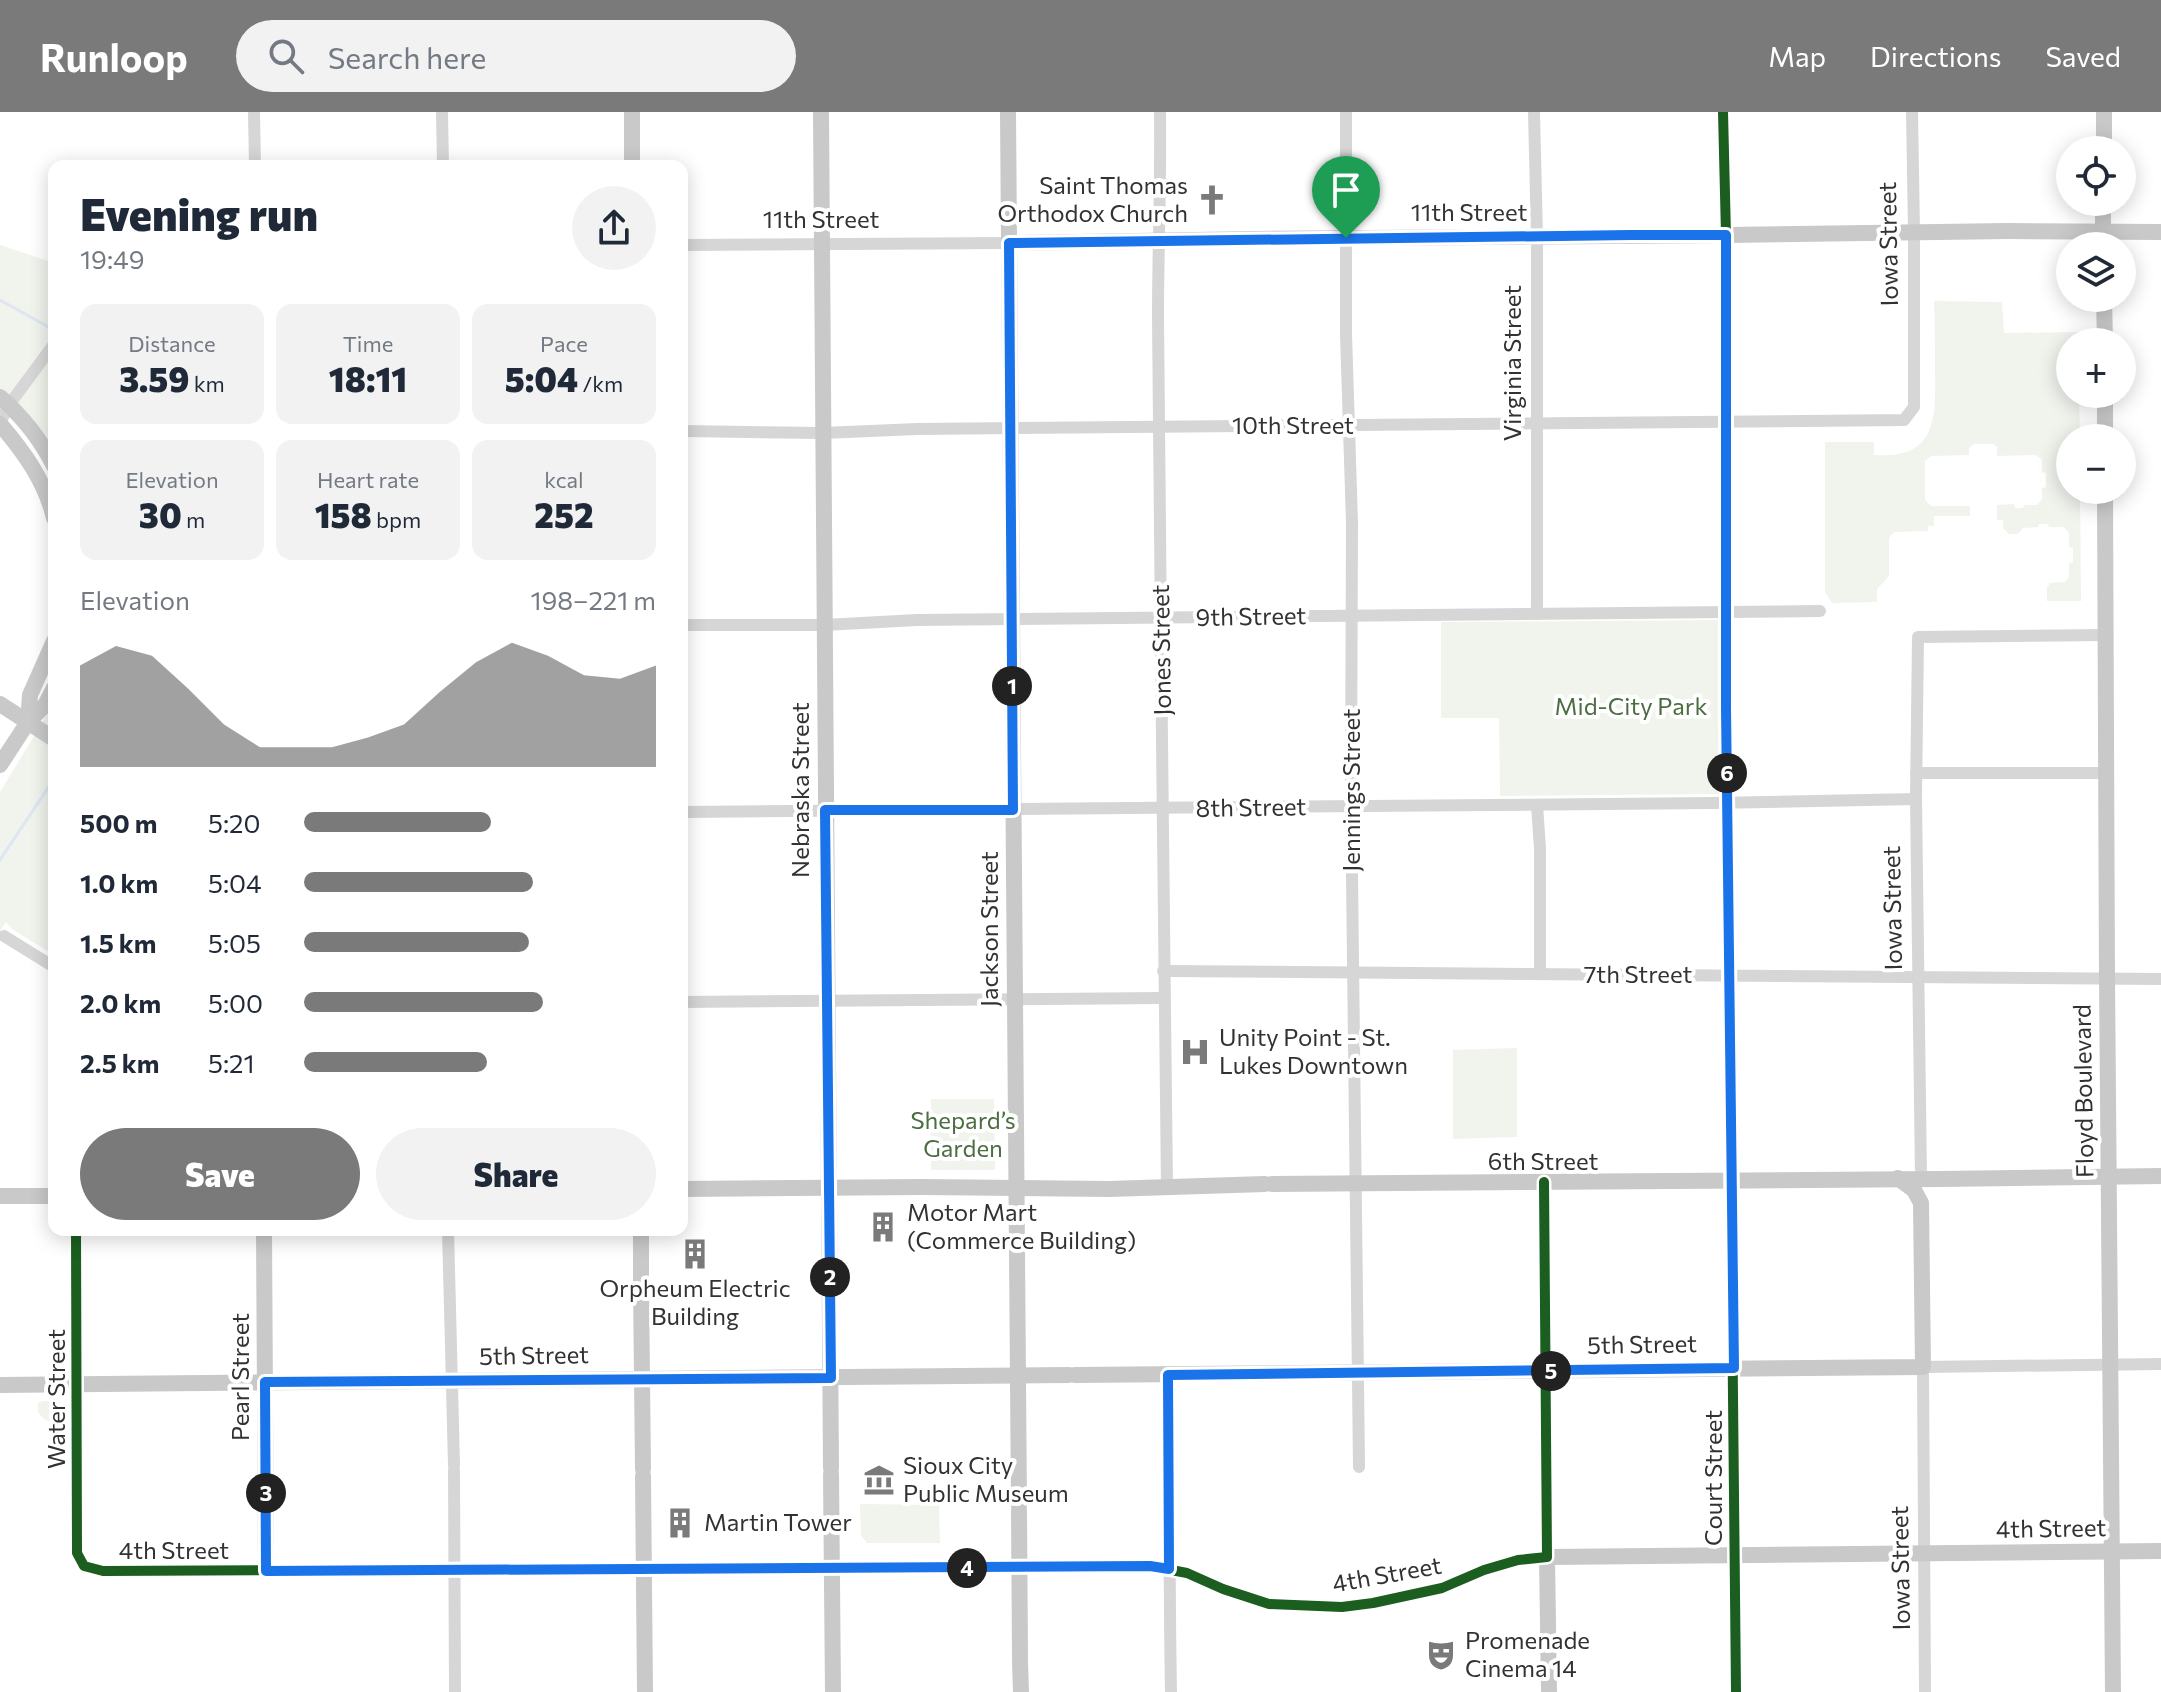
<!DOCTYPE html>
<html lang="en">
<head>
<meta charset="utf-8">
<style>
  :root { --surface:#fff; --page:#f2f2f3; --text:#1f2937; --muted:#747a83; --accent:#7a7a7a }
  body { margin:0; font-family:Commissioner,sans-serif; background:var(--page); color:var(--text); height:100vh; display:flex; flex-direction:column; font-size:30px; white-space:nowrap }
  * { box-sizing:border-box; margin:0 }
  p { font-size:26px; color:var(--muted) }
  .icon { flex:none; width:44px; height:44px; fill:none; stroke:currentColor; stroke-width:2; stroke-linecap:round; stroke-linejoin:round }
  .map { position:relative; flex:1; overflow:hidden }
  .details { position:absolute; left:48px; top:48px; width:640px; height:1076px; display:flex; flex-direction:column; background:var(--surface); border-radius:16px; box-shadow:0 4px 20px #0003 }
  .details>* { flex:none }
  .tools { position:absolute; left:2056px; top:24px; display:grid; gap:16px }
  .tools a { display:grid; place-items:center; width:80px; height:80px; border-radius:50%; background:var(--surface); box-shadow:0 4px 20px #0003; font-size:40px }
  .pin { position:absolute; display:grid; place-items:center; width:68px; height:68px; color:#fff; margin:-82px -34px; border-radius:50% 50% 50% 0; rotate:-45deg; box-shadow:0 0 8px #0007 }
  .pin .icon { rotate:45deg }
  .km { position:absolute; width:40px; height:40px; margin:-20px; border-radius:50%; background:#222; color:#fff; font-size:22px; line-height:40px; text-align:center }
  .round { display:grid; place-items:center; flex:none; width:84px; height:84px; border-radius:42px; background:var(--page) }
  .summary { display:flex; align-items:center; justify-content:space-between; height:136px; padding:0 32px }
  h1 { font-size:44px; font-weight:800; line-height:60px }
  .stats { display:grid; grid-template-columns:repeat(3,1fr); gap:12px; height:136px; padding:8px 32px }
  .stats div { display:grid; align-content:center; border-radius:16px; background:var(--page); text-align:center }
  .stats b { font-size:34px; font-weight:800 }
  .stats small { font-size:22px; font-weight:400 }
  .stats p { font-size:22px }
  .chart { height:224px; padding:16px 32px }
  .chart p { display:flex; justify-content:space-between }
  .chart svg { width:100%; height:144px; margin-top:8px; fill:var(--accent); opacity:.7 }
  .cta { display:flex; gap:16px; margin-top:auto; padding:16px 32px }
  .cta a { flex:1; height:92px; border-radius:48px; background:var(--accent); color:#fff; font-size:32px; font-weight:800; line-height:92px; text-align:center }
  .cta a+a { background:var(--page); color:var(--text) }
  ul { padding:0 32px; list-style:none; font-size:26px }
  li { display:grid; grid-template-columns:128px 96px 1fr; align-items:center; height:60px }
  li i { height:20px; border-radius:10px; background:var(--accent) }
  header { display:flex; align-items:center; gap:48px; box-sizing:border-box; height:112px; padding:0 40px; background:var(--accent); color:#fff }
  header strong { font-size:38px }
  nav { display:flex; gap:44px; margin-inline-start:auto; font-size:28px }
  .search { width:560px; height:72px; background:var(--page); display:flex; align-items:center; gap:20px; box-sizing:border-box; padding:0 28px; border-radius:44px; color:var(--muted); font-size:30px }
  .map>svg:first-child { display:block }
  .green { fill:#f0f4ed }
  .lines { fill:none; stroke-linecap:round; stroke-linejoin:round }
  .stream { stroke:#dde6f2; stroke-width:3 }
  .minor { stroke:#d6d6d6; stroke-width:12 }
  .major { stroke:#c9c9c9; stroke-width:16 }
  .major-bridge { stroke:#c9c9c9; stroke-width:16 }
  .cycleway-casing { stroke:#fff; stroke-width:15 }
  .cycleway { stroke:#1b5e20; stroke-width:10 }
  .route-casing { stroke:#fff; stroke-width:16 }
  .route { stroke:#1a73e8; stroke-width:10 }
  .labels { text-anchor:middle; stroke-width:8; stroke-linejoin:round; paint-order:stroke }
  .poi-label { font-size:24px; fill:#323232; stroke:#fff; text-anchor:start }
  .street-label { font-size:24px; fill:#323232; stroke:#fff }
  .park-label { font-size:24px; fill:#4c6d41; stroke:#fff }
</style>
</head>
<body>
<header>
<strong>Runloop</strong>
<div class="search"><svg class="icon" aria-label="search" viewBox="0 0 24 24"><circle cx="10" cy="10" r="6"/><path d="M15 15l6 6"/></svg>Search here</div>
<nav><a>Map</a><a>Directions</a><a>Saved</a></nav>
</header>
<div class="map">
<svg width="2161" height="1580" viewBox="0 0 2161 1580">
  <rect width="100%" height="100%" fill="#fff"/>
  <g class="green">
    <path d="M0,133L54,151V335L0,277Z"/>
    <path d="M1934,189L2002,190L2004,221L2079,220V230H2070V282H2079L2080,326H2070V378H2080L2081,489H2047V474H2049V471L2065,470L2069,465V451L2073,450V436L2069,435V421L2064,415H2049L2048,412H2039L2038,415L2023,416L2018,422H2009L2003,416V408H1997V393L2014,392L2015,396H2023L2024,393H2037L2042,387V376L2046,375V361L2042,360V348L2036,343L1997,344V335L1993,332H1974L1969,336V343L1931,344L1925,349V388L1931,394H1970V404H1934V414H1928V419L1894,420L1889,426V464L1877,477V490L1832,491L1825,480V330H1874V343C1936,347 1936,308 1935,259C1935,235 1935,212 1934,189Z"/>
    <path d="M1718,508L1719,682L1500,684L1499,606H1441V510Z"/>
    <path d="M54,591V843L12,817L6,810L0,819V680Z"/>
    <path d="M1517,936V1025L1453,1027V938Z"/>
    <path d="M931,987H994L995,1058H931Z"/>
    <path d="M43,1289H48C54,1295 58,1299 57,1307C48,1312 43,1307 38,1300V1291Z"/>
    <path d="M860,1392L939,1393L940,1431H867L861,1423Z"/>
  </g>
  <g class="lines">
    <g class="stream">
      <path d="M0,188L54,218"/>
      <path d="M0,748L54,667"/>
    </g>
    <g class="minor">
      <path d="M254,0L255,54"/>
      <path d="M442,0L443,54"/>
      <path d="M1160,0C1161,68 1158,137 1158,205C1162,495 1162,786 1167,1076"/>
      <path d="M1346,0V222L1352,411L1351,679L1359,1355"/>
      <path d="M1534,0L1537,125V502"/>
      <path d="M1723,0L1726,123V596L1736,1580"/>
      <path d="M682,133L1009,131"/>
      <path d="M0,311L9,293L54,232"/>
      <path d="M682,319L823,321L917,317L1904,308L1914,295V120L1912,0"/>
      <path d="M682,513H824L917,508L1820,499"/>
      <path d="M1916,661H2106"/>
      <path d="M1537,693L1540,737V862"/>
      <path d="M682,700L1713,691L1916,687"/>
      <path d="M4,824L54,855"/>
      <path d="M1163,859L2161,867"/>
      <path d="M682,890L1163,886"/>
      <path d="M1921,1066L1916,687L1918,525L2106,523"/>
      <path d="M76,1118L77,1441L84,1454L103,1459L1150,1454L1187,1461L1223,1477L1269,1492L1342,1495L1373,1491L1442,1476L1484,1458L1518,1448L1547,1445L1544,1070"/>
      <path d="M448,1118L454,1353"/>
      <path d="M1168,1263C1170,1368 1169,1474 1171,1580"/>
      <path d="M454,1358L455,1580"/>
      <path d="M1925,1580L1923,1255L2161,1252"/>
    </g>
    <g class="major">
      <path d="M632,0V54"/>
      <path d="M821,0L831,1356"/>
      <path d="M1008,0L1019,1394"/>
      <path d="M2104,0V38"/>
      <path d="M1009,131L1254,127L1726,123L2008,119L2161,120"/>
      <path d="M2103,134V90"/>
      <path d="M2104,186L2105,230"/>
      <path d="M2105,282V326"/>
      <path d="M0,285C22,304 41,328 54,354"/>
      <path d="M0,312C24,340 45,369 54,406"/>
      <path d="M2105,378L2107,866L2113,1580"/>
      <path d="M0,592L54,627"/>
      <path d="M28,610L30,583L54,529"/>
      <path d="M0,653L28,610L45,593L54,576"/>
      <path d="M1272,1072L1940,1067"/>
      <path d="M682,1077L923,1075L1109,1077L1265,1072"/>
      <path d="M0,1084H54"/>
      <path d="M264,1118L266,1459"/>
      <path d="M641,1118V1169"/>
      <path d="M641,1174L643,1357"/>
      <path d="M1075,1263L1923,1255L1921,1091L1914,1078L1898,1066"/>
      <path d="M0,1273L1069,1263"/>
      <path d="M831,1362L833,1580"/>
      <path d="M643,1364L645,1580"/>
      <path d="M1019,1399L1020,1546"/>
      <path d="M1020,1550L1021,1580"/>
      <path d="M1549,1580L1547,1445L2161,1439"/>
    </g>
    <path class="major-bridge" d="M1940,1067L2161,1064"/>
    <g class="cycleway-casing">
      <g id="cycleway">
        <path d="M1723,0L1726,123V596L1736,1580"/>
        <path d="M76,1118L77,1441L84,1454L103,1459L1150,1454L1187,1461L1223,1477L1269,1492L1342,1495L1373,1491L1442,1476L1484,1458L1518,1448L1547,1445L1544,1070"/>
      </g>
    </g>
    <use href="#cycleway" class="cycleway"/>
  </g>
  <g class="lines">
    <g class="route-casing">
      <path id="route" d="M1631,123H1726V596L1734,1256L1168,1263L1169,1457L1150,1454L266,1459L265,1270L831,1266L825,698H1013L1009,131Z"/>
    </g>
    <use href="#route" class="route"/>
  </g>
  <defs>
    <g id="church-bare" transform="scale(2.4)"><path d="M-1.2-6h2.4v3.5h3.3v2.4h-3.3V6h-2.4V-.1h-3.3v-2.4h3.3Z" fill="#7a7a7a" stroke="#fff" stroke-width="2.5" paint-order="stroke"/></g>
    <g id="hospital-bare" transform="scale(2.4)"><path d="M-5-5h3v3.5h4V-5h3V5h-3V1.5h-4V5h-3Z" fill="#7a7a7a" stroke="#fff" stroke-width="2.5" paint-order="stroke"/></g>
    <g id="building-bare" transform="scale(2.4)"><path d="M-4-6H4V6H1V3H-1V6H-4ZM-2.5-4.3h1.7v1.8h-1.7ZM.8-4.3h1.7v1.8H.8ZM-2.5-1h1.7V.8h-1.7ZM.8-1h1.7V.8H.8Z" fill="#7a7a7a" stroke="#fff" stroke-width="2.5" paint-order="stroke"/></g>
    <g id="museum-bare" transform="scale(2.4)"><path d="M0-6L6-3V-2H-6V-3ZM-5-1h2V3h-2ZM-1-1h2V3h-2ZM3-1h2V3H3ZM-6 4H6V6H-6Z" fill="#7a7a7a" stroke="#fff" stroke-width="2.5" paint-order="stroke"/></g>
    <g id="theatre-bare" transform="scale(2.4)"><path d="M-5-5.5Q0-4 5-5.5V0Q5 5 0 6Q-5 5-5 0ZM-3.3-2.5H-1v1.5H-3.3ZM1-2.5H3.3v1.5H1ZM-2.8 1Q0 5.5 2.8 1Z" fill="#7a7a7a" stroke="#fff" stroke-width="2.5" paint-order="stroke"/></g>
  </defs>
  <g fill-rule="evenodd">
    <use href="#church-bare" x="1212" y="88"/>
    <use href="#hospital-bare" x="1195" y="940"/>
    <use href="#building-bare" x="883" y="1115"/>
    <use href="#building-bare" x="695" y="1142"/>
    <use href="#museum-bare" x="879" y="1368"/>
    <use href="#building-bare" x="680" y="1411"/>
    <use href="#theatre-bare" x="1441" y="1543"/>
  </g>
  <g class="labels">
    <g class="poi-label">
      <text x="1188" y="82" text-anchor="end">Saint Thomas<tspan x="1188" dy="28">Orthodox Church</tspan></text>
      <text x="1219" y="934">Unity Point - St.<tspan x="1219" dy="28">Lukes Downtown</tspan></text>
      <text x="907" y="1109">Motor Mart<tspan x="907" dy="28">(Commerce Building)</tspan></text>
      <text x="695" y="1185" text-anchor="middle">Orpheum Electric<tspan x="695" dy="28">Building</tspan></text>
      <text x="903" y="1362">Sioux City<tspan x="903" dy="28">Public Museum</tspan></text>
      <text x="704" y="1419">Martin Tower</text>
      <text x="1465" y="1537">Promenade<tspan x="1465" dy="28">Cinema 14</tspan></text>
    </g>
    <g class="street-label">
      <text x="1469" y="109">11th Street</text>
      <text x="821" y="116">11th Street</text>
      <text transform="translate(1889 132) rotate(-91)" y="8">Iowa Street</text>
      <text transform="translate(1513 251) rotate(-90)" y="8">Virginia Street</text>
      <text x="1293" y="322">10th Street</text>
      <text transform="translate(1251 505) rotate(-1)" y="8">9th Street</text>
      <text transform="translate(1162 538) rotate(-91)" y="8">Jones Street</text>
      <text transform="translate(801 678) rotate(-90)" y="8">Nebraska Street</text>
      <text transform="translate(1352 678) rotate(-90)" y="8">Jennings Street</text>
      <text transform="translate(1251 696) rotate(-1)" y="8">8th Street</text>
      <text transform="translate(1893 796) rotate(-91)" y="8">Iowa Street</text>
      <text transform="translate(990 817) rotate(-90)" y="8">Jackson Street</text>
      <text x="1638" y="871">7th Street</text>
      <text transform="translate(2084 979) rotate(-91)" y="8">Floyd Boulevard</text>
      <text x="1543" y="1058">6th Street</text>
      <text transform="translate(1642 1233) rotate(-1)" y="8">5th Street</text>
      <text transform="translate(534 1244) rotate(-1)" y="8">5th Street</text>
      <text transform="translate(241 1265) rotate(-90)" y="8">Pearl Street</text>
      <text transform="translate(57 1287) rotate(-90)" y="8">Water Street</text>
      <text transform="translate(1714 1366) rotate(-90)" y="8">Court Street</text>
      <text transform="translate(2051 1417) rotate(-1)" y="8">4th Street</text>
      <text x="174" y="1447">4th Street</text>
      <text transform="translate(1901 1456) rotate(-91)" y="8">Iowa Street</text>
      <text transform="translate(1387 1463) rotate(-10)" y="8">4th Street</text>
    </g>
    <g class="park-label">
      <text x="1631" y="603">Mid-City Park</text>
      <text x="963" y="1017">Shepard’s<tspan x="963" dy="28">Garden</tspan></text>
    </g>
  </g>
</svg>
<div class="tools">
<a><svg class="icon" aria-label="locate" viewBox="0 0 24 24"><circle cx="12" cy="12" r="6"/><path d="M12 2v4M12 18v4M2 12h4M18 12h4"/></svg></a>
<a><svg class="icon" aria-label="layers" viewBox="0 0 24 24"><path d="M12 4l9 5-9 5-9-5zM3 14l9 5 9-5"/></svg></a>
<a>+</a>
<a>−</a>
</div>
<div class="pin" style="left:1346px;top:126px;background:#1e9e55"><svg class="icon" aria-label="arrive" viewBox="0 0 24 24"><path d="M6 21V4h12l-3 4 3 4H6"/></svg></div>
<b class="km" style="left:1012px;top:574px">1</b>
<b class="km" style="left:830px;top:1165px">2</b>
<b class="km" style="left:266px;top:1381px">3</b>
<b class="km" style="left:967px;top:1456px">4</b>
<b class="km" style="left:1551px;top:1259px">5</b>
<b class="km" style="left:1727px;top:661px">6</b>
<section class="details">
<div class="summary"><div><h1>Evening run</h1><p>19:49</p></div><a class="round"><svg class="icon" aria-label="share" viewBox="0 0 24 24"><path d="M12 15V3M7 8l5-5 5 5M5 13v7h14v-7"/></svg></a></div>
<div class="stats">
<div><p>Distance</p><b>3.59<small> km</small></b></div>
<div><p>Time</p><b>18:11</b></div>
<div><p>Pace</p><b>5:04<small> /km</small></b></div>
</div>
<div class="stats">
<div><p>Elevation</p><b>30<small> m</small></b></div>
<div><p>Heart rate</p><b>158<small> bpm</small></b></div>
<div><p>kcal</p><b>252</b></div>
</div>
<div class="chart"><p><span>Elevation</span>198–221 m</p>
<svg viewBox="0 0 160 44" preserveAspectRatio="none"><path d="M0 44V13L10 7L20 10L30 20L40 31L50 38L60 38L70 38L80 35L90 31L100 21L110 12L120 6L130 10L140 16L150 17L160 13V44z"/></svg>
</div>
<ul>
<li><b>500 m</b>5:20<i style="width:53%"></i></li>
<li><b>1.0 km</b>5:04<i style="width:65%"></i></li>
<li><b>1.5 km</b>5:05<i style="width:64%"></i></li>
<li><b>2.0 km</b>5:00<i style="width:68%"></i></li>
<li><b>2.5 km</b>5:21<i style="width:52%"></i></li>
</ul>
<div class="cta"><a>Save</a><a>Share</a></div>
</section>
</div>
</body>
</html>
